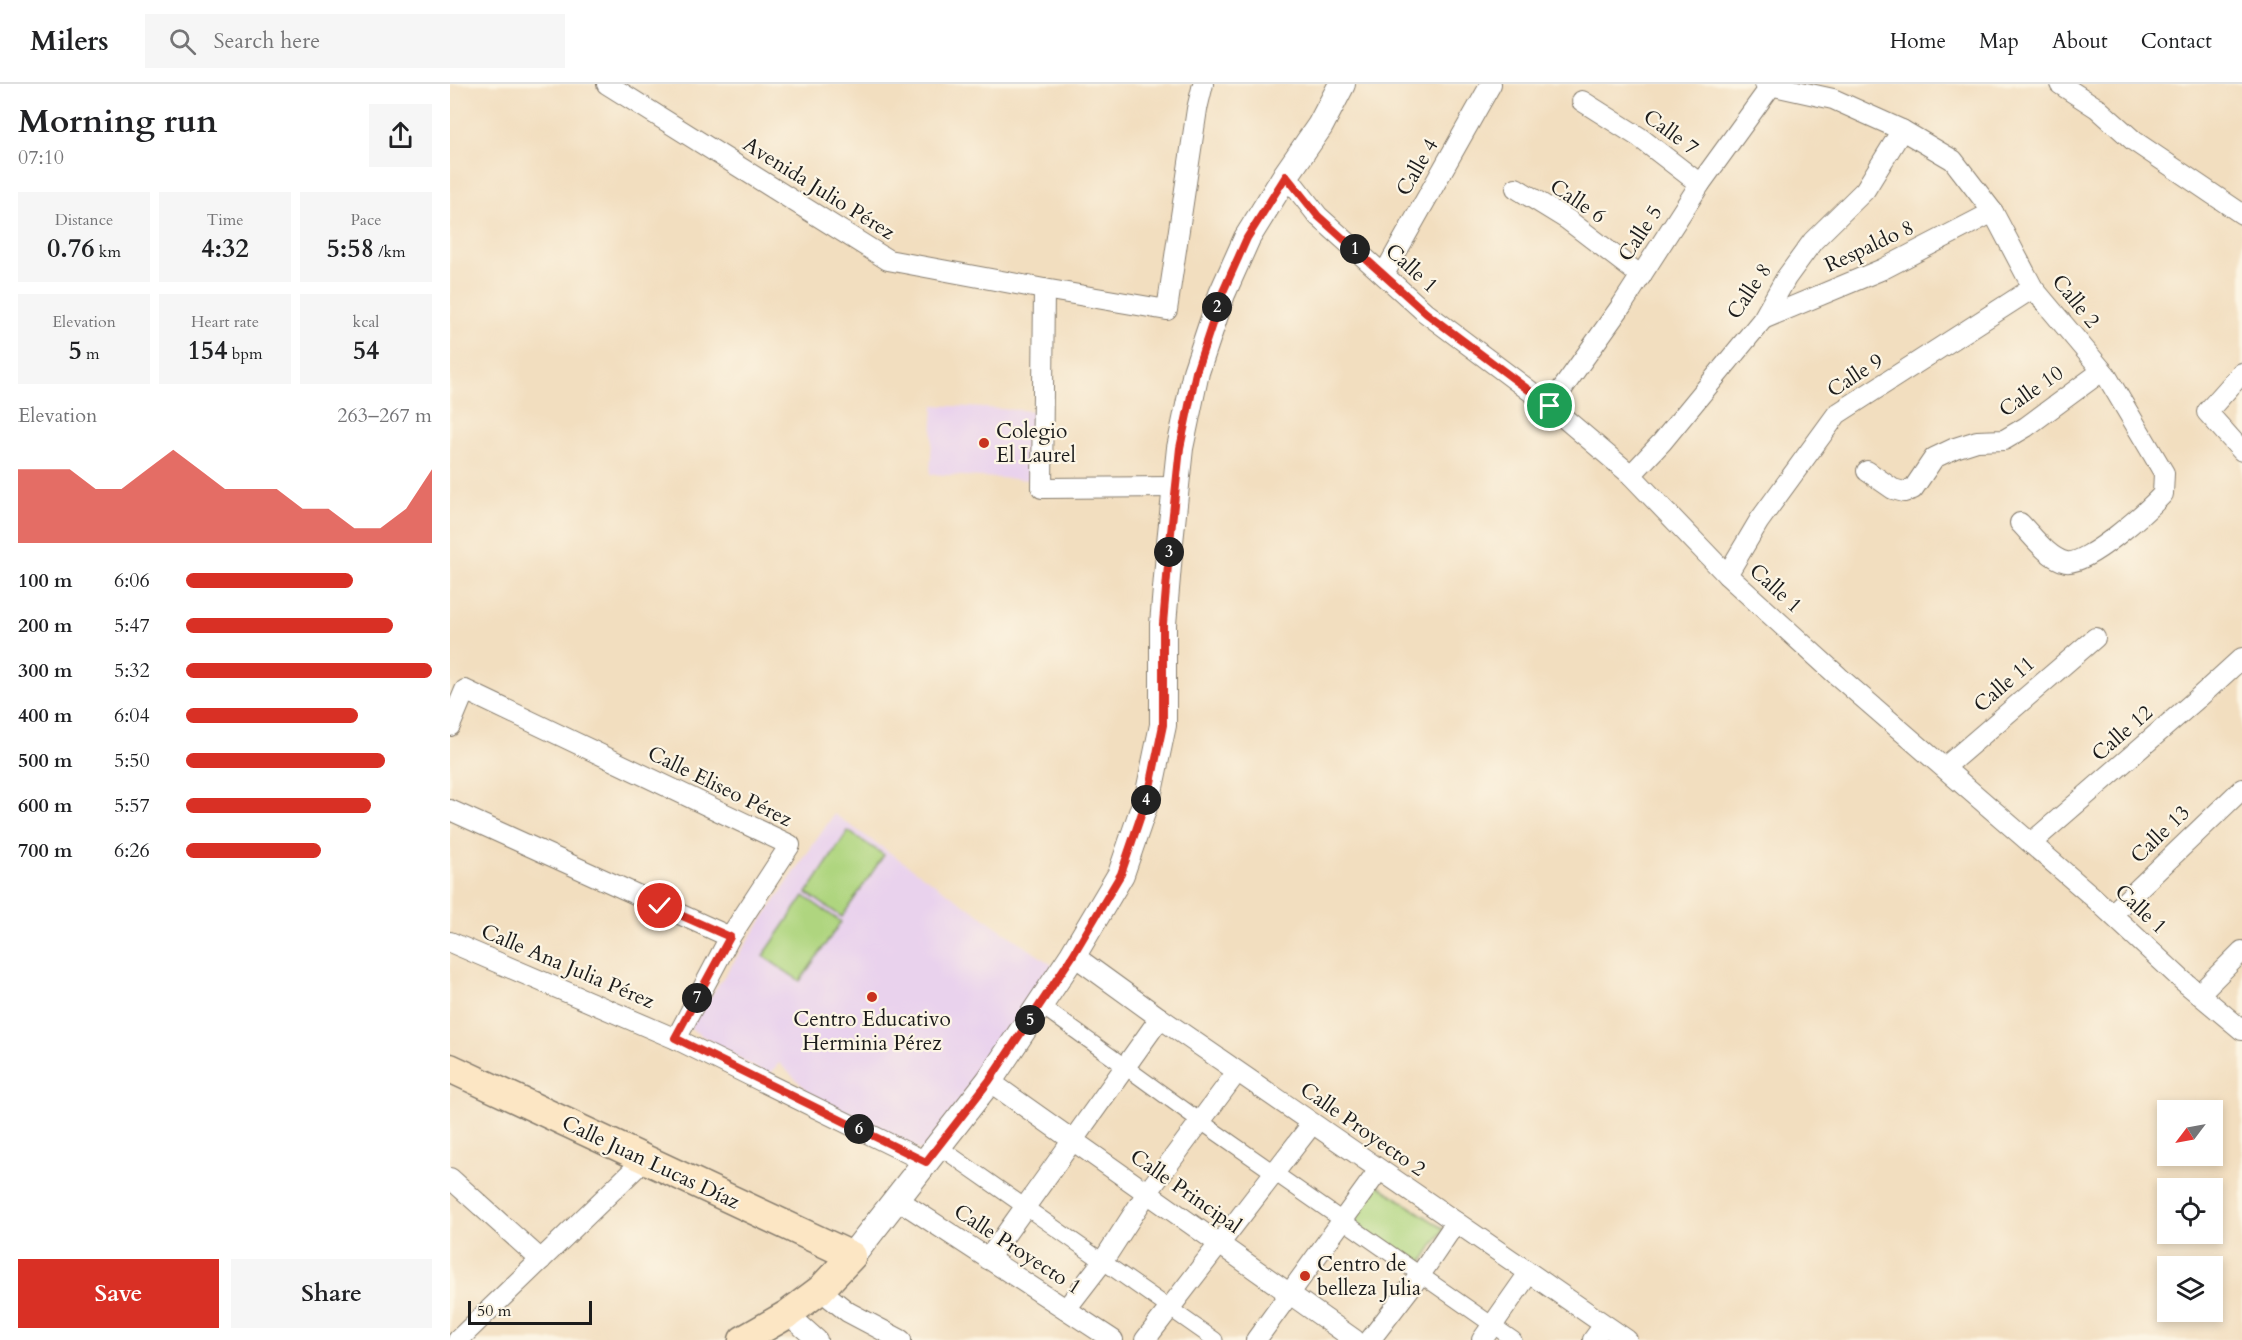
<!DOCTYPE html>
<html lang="en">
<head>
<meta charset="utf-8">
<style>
  :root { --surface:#fff; --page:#f6f6f6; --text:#202124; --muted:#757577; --line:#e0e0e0; --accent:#d93025 }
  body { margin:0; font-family:Cardo,serif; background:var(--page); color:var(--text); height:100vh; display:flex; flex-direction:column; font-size:22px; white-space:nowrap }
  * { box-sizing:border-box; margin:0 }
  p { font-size:20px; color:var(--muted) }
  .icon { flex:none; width:33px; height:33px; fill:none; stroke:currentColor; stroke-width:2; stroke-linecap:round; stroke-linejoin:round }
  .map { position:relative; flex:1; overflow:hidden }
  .sheet { display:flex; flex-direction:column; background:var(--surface); width:450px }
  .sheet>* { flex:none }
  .needle { width:39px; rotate:238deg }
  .fabs { position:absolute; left:1707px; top:1016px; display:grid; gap:12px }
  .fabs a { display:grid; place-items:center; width:66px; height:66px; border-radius:0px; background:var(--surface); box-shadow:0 3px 9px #0003; font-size:30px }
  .scale { position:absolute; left:18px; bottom:15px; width:124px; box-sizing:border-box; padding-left:6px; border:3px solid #1c1c1c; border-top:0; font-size:16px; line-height:21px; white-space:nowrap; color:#1c1c1c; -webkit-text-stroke:4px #fcf5e5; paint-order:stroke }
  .pin { position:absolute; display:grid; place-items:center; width:51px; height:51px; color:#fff; margin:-26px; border:3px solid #fff; border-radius:50%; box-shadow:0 2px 6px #0007 }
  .km { position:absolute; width:30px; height:30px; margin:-15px; border-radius:50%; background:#222; color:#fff; font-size:16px; line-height:30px; text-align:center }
  .round { display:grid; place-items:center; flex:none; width:63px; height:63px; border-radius:0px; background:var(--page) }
  .summary { display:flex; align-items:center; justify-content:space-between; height:102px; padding:0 18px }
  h1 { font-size:33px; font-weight:800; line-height:45px }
  .stats { display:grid; grid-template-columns:repeat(3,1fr); gap:9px; height:102px; padding:6px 18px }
  .stats div { display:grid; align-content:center; border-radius:0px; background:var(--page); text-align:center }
  .stats b { font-size:26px; font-weight:800 }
  .stats small { font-size:16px; font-weight:400 }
  .stats p { font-size:16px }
  .chart { height:168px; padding:12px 18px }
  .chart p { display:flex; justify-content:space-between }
  .chart svg { width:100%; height:108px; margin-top:6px; fill:var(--accent); opacity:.7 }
  .primary-button { display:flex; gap:12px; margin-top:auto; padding:12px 18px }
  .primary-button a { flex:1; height:69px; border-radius:0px; background:var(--accent); color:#fff; font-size:24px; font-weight:800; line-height:69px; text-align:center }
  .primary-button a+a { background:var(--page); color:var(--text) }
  ul { padding:0 18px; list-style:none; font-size:20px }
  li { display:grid; grid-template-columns:96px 72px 1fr; align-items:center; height:45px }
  li i { height:15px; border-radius:8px; background:var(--accent) }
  header { display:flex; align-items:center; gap:36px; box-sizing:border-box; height:84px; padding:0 30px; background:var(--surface); border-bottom:2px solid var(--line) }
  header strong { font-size:28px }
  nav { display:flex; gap:33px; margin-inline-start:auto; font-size:21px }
  .search { width:420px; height:54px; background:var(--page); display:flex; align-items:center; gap:15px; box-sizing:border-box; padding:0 21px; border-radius:0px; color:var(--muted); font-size:22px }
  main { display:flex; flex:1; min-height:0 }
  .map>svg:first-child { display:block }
  .built { fill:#e9d2ed }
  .green { fill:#afd57f; stroke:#66784e; stroke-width:1.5 }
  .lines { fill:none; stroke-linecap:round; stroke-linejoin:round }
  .pedestrian-casing { stroke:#877d6e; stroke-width:17 }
  .minor-casing { stroke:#877d6e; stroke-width:22 }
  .tertiary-casing { stroke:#877d6e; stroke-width:28 }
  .secondary-casing { stroke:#877d6e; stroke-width:31 }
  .pedestrian { stroke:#fff; stroke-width:15 }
  .minor { stroke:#fff; stroke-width:20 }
  .tertiary { stroke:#fff; stroke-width:26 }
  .secondary { stroke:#fce6c4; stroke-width:28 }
  .route-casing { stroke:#fff; stroke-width:12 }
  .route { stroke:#d93025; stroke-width:8 }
  .poi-dot { fill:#c8321e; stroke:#fcf5e5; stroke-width:2 }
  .labels { text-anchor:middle; stroke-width:4.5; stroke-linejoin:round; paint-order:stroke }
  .street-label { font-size:21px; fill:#1c1c1c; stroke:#fcf5e5 }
  .poi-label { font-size:21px; fill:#1c1c1c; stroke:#fcf5e5; text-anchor:start }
</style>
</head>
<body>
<header>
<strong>Milers</strong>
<div class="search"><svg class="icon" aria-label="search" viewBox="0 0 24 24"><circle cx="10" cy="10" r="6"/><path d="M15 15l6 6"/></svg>Search here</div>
<nav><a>Home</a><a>Map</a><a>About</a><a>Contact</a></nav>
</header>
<main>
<section class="sheet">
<div class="summary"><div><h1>Morning run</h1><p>07:10</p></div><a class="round"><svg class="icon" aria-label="share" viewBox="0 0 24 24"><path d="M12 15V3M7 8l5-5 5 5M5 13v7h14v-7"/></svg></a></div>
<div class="stats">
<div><p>Distance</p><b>0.76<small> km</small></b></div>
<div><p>Time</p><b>4:32</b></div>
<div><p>Pace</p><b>5:58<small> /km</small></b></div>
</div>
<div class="stats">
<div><p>Elevation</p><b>5<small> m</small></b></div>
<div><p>Heart rate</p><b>154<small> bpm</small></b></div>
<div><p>kcal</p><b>54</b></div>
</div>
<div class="chart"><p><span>Elevation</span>263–267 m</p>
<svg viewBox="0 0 160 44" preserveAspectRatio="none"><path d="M0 44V14L10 14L20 14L30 22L40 22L50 14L60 6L70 14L80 22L90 22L100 22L110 30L120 30L130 38L140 38L150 30L160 14V44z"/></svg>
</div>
<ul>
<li><b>100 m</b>6:06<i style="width:68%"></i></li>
<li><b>200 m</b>5:47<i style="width:84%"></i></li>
<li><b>300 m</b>5:32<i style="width:100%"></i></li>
<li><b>400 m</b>6:04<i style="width:70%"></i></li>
<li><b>500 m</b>5:50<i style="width:81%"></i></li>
<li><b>600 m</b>5:57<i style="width:75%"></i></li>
<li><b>700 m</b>6:26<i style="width:55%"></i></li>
</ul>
<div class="primary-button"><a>Save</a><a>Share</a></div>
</section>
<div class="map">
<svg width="1792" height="1256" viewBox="0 0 1792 1256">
  <rect width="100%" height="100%" fill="#fcf5e5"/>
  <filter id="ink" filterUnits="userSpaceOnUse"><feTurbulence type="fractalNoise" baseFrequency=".0167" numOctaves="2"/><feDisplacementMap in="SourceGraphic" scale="12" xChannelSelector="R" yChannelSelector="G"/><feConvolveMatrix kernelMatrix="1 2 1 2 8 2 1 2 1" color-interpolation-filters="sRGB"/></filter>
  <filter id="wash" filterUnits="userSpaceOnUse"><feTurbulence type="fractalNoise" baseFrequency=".008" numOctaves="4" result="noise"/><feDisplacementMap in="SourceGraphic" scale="24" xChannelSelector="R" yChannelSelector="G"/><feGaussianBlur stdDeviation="1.35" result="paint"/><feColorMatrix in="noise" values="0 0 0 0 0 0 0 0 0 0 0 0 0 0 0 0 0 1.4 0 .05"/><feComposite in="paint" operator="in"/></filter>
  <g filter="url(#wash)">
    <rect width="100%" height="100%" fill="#f2debf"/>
    <g class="built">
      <path d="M484,321L587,327L584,396L480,390Z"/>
      <path d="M384,730L605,883L473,1068L361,1010L329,979L319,992L239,944Z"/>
    </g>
    <g class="green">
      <path d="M398,747L434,771L392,833L357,809Z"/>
      <path d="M354,812L391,838L350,897L313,872Z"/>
      <path d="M926,1100L994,1145L968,1185L902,1138Z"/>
    </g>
  </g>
  <g filter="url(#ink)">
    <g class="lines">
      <g class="pedestrian-casing">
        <g id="pedestrian">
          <path d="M590,921L750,1037L1064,1256"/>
          <path d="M488,1062L765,1256"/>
        </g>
      </g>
      <g class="minor-casing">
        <g id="minor">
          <path d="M157,0L438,176L594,205L717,226L747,25L753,0"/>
          <path d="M1315,0L1383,15L1452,46L1503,76L1543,128L1583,204L1656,291L1714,389L1713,410C1698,426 1637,482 1616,478C1598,474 1582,451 1570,439"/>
          <path d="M1610,0L1647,24L1684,57L1792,130"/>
          <path d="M1132,17L1189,53L1250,100"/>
          <path d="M836,91L868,132L976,229L1100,322L1181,391L1277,491L1389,593L1643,813L1732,896L1792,946"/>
          <path d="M1066,104L1118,136L1191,192"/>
          <path d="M934,190L1041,0"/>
          <path d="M594,205L592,404L726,403"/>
          <path d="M1313,235L1433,185L1543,128"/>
          <path d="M1792,289L1757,328L1792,367"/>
          <path d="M1100,322L1172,221L1250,100L1321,2"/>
          <path d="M1417,387L1443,405L1454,408L1463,405L1484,374L1505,364L1527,357L1554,356L1576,343L1652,287"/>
          <path d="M1181,391L1212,358L1313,235L1336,194L1363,157L1415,106L1452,46"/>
          <path d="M1277,491L1309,437L1387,330L1583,204"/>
          <path d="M0,642L15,606L340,761L280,853L226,955"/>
          <path d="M1495,683L1645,554"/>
          <path d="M0,726L280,853"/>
          <path d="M1581,759L1747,615L1792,574"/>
          <path d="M1662,830L1792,705"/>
          <path d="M0,858L226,955L476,1078"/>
          <path d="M623,871L710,934L1177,1256"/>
          <path d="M1749,910L1792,867"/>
          <path d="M539,997L905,1256"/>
          <path d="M0,1094L91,1176"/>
          <path d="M447,1115L663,1256"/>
          <path d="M538,1175L710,934"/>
          <path d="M370,1206L398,1228L451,1256"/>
          <path d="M616,1225L653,1177L697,1109L787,988"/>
          <path d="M338,1230L367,1256"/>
          <path d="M8,1256L195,1075"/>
          <path d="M695,1256L862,1040"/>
          <path d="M806,1256L929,1086"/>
          <path d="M920,1256L970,1191L1006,1138"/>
          <path d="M1032,1256L1079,1189"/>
          <path d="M1143,1256L1154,1241"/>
        </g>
      </g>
      <g class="tertiary-casing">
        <path id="tertiary" d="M402,1172L539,997L623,871L671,790L699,708L713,641V540L720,458L730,364L746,288L772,210L797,154L836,91L870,42L892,0"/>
      </g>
      <g class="secondary-casing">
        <path id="secondary" d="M0,984L402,1172L370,1206L338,1230L293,1256"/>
      </g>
      <use href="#pedestrian" class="pedestrian"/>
      <use href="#minor" class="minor"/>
      <use href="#tertiary" class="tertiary"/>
      <use href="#secondary" class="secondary"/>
    </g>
  </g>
  <g class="lines" filter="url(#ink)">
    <g class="route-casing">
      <path id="route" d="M210,822L280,853L225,954L476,1078L539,997L623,871L671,790L699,708L713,641V540L720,458L730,364L746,288L772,210L797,154L836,92L868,132L976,229L1100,322"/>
    </g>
    <use href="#route" class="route"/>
  </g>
  <g class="poi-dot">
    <circle cx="534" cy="359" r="6"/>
    <circle cx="422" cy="913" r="6"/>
    <circle cx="855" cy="1192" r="6"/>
  </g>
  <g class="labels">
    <g class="street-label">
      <text transform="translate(1221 48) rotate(36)" y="7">Calle 7</text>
      <text transform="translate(967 83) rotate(-60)" y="7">Calle 4</text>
      <text transform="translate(369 104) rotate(32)" y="7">Avenida Julio Pérez</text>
      <text transform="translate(1128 117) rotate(34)" y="7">Calle 6</text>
      <text transform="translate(1190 149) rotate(-57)" y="7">Calle 5</text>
      <text transform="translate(1419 162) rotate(-25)" y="7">Respaldo 8</text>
      <text transform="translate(962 184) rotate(42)" y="7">Calle 1</text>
      <text transform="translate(1299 207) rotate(-56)" y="7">Calle 8</text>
      <text transform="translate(1626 217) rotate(51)" y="7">Calle 2</text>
      <text transform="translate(1405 291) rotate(-33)" y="7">Calle 9</text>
      <text transform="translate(1581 307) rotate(-35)" y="7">Calle 10</text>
      <text transform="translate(1326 504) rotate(42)" y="7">Calle 1</text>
      <text transform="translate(1554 600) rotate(-41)" y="7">Calle 11</text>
      <text transform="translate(1672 649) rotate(-41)" y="7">Calle 12</text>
      <text transform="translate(270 702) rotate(26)" y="7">Calle Eliseo Pérez</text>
      <text transform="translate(1710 750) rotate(-44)" y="7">Calle 13</text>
      <text transform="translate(1691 825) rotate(43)" y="7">Calle 1</text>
      <text transform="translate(118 882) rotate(23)" y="7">Calle Ana Julia Pérez</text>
      <text transform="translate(913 1045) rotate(35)" y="7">Calle Proyecto 2</text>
      <text transform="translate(201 1078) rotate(25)" y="7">Calle Juan Lucas Díaz</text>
      <text transform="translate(736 1107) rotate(35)" y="7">Calle Principal</text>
      <text transform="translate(568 1165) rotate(33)" y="7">Calle Proyecto 1</text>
    </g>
    <g class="poi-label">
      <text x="546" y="354">Colegio<tspan x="546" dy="24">El Laurel</tspan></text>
      <text x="422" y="942" text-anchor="middle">Centro Educativo<tspan x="422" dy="24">Herminia Pérez</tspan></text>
      <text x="867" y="1187">Centro de<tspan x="867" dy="24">belleza Julia</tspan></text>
    </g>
  </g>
</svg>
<div class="fabs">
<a><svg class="needle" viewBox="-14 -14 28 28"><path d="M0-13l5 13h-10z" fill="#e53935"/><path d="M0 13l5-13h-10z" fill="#757577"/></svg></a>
<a><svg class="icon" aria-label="locate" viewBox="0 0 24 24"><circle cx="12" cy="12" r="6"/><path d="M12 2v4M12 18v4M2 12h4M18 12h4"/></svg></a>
<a><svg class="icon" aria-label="layers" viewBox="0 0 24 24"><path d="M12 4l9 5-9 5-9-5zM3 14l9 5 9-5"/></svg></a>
</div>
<div class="scale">50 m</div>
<div class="pin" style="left:1100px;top:322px;background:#1e9e55"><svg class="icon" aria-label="arrive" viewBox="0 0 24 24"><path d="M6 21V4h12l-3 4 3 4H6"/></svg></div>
<div class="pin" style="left:210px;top:822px;background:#d93025"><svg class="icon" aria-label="check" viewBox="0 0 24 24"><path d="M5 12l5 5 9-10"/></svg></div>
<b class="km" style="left:905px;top:165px">1</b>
<b class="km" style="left:767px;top:223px">2</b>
<b class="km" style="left:719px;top:468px">3</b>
<b class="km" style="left:696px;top:716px">4</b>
<b class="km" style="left:580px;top:936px">5</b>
<b class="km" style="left:409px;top:1045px">6</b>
<b class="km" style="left:247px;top:914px">7</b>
</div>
</main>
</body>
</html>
